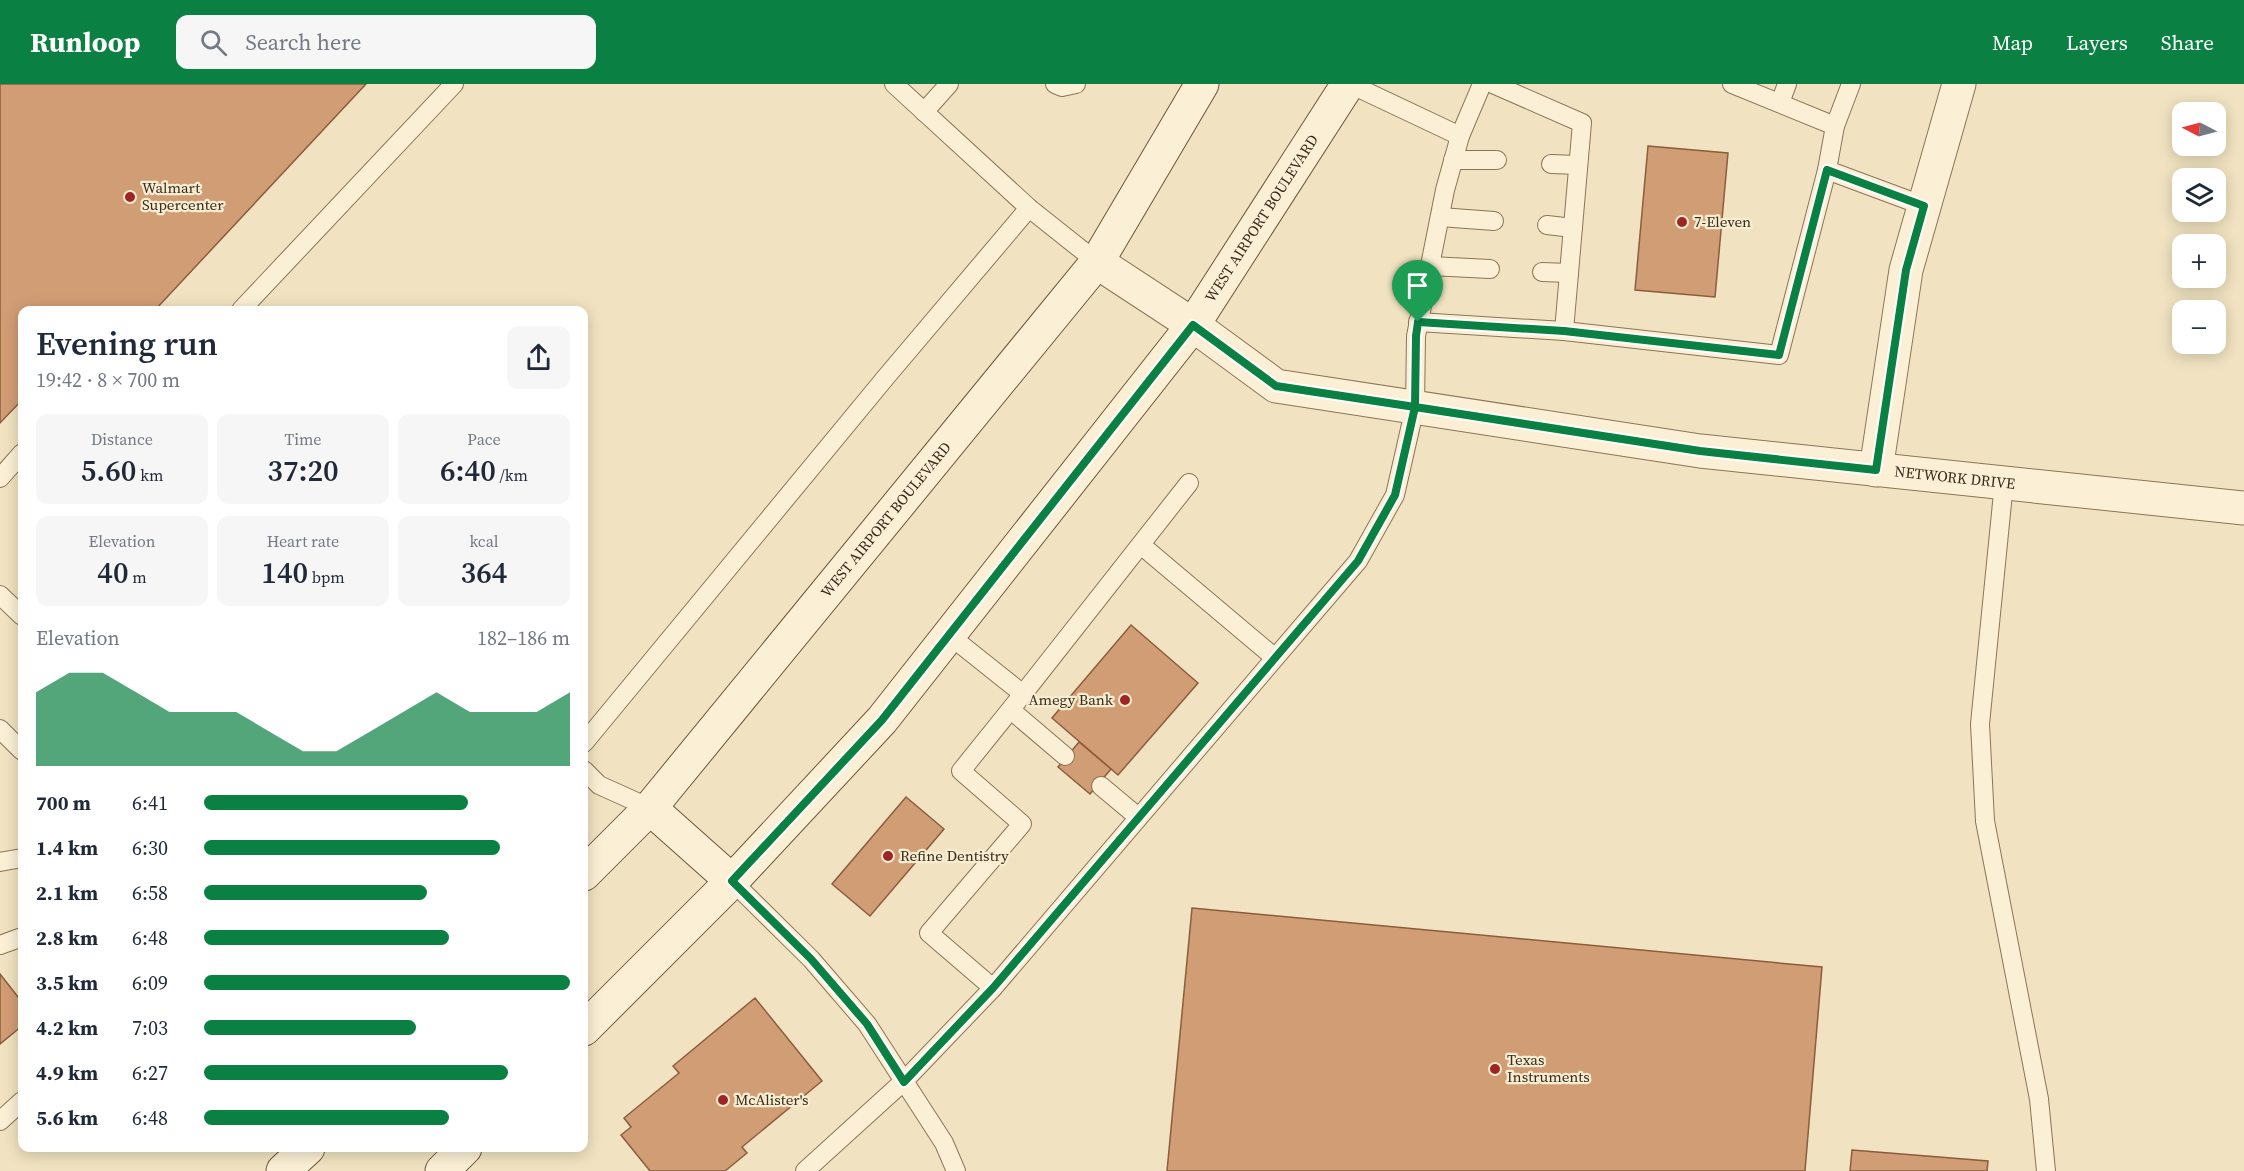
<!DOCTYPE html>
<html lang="en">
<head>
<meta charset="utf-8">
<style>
  :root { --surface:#fff; --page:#f6f6f7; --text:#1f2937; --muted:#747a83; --accent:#0b8043 }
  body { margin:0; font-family:"Source Serif 4",serif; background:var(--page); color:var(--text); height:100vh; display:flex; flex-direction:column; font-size:22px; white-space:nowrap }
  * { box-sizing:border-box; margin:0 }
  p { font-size:20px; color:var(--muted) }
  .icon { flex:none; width:33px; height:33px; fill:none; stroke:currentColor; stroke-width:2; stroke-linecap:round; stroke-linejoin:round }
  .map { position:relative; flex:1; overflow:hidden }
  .details { position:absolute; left:18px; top:222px; width:570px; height:846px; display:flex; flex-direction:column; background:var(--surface); border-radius:12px; box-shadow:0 3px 15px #0003 }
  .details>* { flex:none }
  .needle { width:39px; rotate:276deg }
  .fabs { position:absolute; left:2172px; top:18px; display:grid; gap:12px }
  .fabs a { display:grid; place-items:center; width:54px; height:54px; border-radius:12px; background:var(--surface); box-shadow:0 3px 15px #0003; font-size:30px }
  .pin { position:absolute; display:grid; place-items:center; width:51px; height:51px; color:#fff; margin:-62px -26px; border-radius:50% 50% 50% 0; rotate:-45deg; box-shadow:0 0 6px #0007 }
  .pin .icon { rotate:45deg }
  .round { display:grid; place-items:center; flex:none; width:63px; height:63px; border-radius:12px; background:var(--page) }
  .overview { display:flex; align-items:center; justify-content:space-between; height:102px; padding:0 18px }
  h1 { font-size:33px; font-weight:600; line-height:45px }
  .figures { display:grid; grid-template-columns:repeat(3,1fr); gap:9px; height:102px; padding:6px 18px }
  .figures div { display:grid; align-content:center; border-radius:12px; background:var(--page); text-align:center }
  .figures b { font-size:30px; font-weight:600 }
  .figures small { font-size:16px; font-weight:400 }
  .figures p { font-size:16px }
  .chart { height:168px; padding:12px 18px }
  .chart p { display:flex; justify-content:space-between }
  .chart svg { width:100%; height:108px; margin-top:6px; fill:var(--accent); opacity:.7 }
  ul { padding:0 18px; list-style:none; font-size:20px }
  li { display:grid; grid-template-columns:96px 72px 1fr; align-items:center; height:45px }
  li i { height:15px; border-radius:8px; background:var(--accent) }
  header { display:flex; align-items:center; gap:36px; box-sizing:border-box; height:84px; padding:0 30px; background:var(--accent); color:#fff }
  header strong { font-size:28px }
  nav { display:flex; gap:33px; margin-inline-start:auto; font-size:21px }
  .search { width:420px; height:54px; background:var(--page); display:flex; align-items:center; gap:15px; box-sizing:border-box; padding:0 21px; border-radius:12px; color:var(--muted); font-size:22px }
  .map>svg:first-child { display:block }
  .building { fill:#d19d75; stroke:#8c5d3c; stroke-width:1.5 }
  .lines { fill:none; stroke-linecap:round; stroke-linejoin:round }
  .lane-casing { stroke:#8b7458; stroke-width:20 }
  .street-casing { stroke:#8b7458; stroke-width:35 }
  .secondary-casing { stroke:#6d553b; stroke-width:35 }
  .lane { stroke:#fbf0d5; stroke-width:18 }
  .street { stroke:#fbf0d5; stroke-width:33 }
  .secondary { stroke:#fbf0d5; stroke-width:33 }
  .route-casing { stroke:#fff; stroke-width:12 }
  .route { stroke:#0b8043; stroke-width:8 }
  .poi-dot { fill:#9e2524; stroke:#f7edd1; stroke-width:2 }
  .labels { text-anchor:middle; stroke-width:4.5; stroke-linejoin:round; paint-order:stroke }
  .poi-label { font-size:15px; fill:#3a2b1d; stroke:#f7edd1; text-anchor:start }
  .street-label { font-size:15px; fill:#3a2b1d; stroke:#f7edd1 }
</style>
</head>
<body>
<header>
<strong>Runloop</strong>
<div class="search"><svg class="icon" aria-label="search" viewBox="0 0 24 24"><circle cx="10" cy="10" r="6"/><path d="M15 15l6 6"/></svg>Search here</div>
<nav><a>Map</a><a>Layers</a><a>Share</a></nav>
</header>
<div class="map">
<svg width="2244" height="1087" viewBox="0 0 2244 1087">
  <rect width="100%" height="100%" fill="#f1e3c1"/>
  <g class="building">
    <path d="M0,0H366L155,226H22V316L0,339Z"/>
    <path d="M1648,62L1728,69L1715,213L1635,206Z"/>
    <path d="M1131,541L1198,599L1118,691L1052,634Z"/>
    <path d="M1079,658L1111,685L1090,710L1058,683Z"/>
    <path d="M906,713L944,745L870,832L832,800Z"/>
    <path d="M1192,824L1822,883L1805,1087H1167Z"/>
    <path d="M0,890L22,918V942L0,960Z"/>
    <path d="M755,914L822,997L742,1063L747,1069L725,1087H650L621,1051L631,1043L624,1034L679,989L673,982Z"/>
    <path d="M1852,1066L1988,1077L1987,1087H1850Z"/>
  </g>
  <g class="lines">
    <g class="lane-casing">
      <g id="lane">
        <path d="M894,0L1029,124L1097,178"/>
        <path d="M1055,0L1062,3L1076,0"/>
        <path d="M1350,0L1460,52"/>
        <path d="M1493,0L1582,39L1564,247"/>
        <path d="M1732,0L1835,42L1827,86L1924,122"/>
        <path d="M1780,19L1787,0"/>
        <path d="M924,28L949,0"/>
        <path d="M1835,42L1851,0"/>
        <path d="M1453,76H1497"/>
        <path d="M1551,80L1578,81"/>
        <path d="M1440,133L1494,137"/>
        <path d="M1547,141L1573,144"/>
        <path d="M1430,182L1490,185"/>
        <path d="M1542,188L1569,189"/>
        <path d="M241,226L454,0"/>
        <path d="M1418,238L1564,247L1779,271L1827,86"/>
        <path d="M0,394L22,369"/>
        <path d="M2004,399L1980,640L1985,737L2039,1015L2046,1087"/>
        <path d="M1141,461L1274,573"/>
        <path d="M0,511L22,532"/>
        <path d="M949,551L1023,610L1189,399"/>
        <path d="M1011,626L1065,672"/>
        <path d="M0,645L22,667"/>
        <path d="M584,659L886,293L1029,124"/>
        <path d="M584,686L599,701L650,724"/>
        <path d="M1101,702L1138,733"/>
        <path d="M0,778L22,774"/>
        <path d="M732,797L811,875L867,940L944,1059L956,1087"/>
        <path d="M0,861L22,853"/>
        <path d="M993,904L929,849L1022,740L961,687L1023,610"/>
        <path d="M0,1037L22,1017"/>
        <path d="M805,1087L904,997L993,904L1358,477L1395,411L1415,323L1416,252L1445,106L1460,52L1482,0"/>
      </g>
    </g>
    <g class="street-casing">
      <g id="street">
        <path id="s1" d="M1097,178L1193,241L1276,302L1700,367L2244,424"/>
        <path d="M1876,386L1906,186L1959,0"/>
      </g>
    </g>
    <g class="secondary-casing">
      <g id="secondary">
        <path d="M650,724L732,797"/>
        <path id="s2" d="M584,790L650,724L1097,178L1202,0"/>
        <path id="s3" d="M584,945L732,797L882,636L1193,241L1348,0"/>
        <path d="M283,1087L308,1064"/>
        <path d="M442,1087L465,1064"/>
      </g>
    </g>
    <use href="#lane" class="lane"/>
    <use href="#street" class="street"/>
    <use href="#secondary" class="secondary"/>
  </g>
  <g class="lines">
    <g class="route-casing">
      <path id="route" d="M1418,238L1416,252L1415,323L1276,302L1193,241L882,636L732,797L811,875L867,940L904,998L993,904L1358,477L1395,411L1415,323L1700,367L1876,386L1906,186L1924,122L1827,86L1779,271L1564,247L1418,238"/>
    </g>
    <use href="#route" class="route"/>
  </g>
  <g class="poi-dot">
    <circle cx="130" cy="113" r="6"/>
    <circle cx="1682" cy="138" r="6"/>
    <circle cx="1125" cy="616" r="6"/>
    <circle cx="888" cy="772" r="6"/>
    <circle cx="1495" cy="985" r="6"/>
    <circle cx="723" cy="1016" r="6"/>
  </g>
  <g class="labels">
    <g class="poi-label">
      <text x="142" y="109">Walmart<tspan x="142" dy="17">Supercenter</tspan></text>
      <text x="1694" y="143">7-Eleven</text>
      <text x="1113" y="621" text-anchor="end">Amegy Bank</text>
      <text x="900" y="777">Refine Dentistry</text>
      <text x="1507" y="981">Texas<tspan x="1507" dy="17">Instruments</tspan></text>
      <text x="735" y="1021">McAlister's</text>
    </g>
    <g class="street-label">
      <text dy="5" stroke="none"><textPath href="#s3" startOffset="1059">WEST AIRPORT BOULEVARD</textPath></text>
      <text dy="5" stroke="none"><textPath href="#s1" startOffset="903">NETWORK DRIVE</textPath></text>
      <text dy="5" stroke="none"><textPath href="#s2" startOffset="466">WEST AIRPORT BOULEVARD</textPath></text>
    </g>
  </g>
</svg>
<div class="fabs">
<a><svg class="needle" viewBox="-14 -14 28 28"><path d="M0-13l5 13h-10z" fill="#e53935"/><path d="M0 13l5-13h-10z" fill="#747a83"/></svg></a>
<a><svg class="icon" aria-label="layers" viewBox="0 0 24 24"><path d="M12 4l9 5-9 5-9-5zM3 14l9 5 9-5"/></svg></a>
<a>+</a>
<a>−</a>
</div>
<div class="pin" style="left:1418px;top:238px;background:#1e9e55"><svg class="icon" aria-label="arrive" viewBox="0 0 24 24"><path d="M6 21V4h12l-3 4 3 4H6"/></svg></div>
<section class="details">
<div class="overview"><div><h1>Evening run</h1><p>19:42 · 8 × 700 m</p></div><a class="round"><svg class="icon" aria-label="share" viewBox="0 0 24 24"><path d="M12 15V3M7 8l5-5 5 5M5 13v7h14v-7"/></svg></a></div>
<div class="figures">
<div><p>Distance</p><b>5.60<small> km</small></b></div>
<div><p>Time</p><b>37:20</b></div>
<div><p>Pace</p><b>6:40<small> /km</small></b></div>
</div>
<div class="figures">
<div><p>Elevation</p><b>40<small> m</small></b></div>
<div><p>Heart rate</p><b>140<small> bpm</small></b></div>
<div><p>kcal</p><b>364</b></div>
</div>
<div class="chart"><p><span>Elevation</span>182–186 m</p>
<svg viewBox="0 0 160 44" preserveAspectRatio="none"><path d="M0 44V14L10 6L20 6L30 14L40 22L50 22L60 22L70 30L80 38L90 38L100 30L110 22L120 14L130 22L140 22L150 22L160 14V44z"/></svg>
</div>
<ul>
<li><b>700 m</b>6:41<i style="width:72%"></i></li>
<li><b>1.4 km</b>6:30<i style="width:81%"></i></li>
<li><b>2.1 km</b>6:58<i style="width:61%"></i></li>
<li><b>2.8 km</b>6:48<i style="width:67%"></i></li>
<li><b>3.5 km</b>6:09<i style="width:100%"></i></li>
<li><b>4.2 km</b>7:03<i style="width:58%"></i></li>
<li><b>4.9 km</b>6:27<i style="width:83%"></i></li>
<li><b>5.6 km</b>6:48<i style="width:67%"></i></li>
</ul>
</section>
</div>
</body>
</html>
